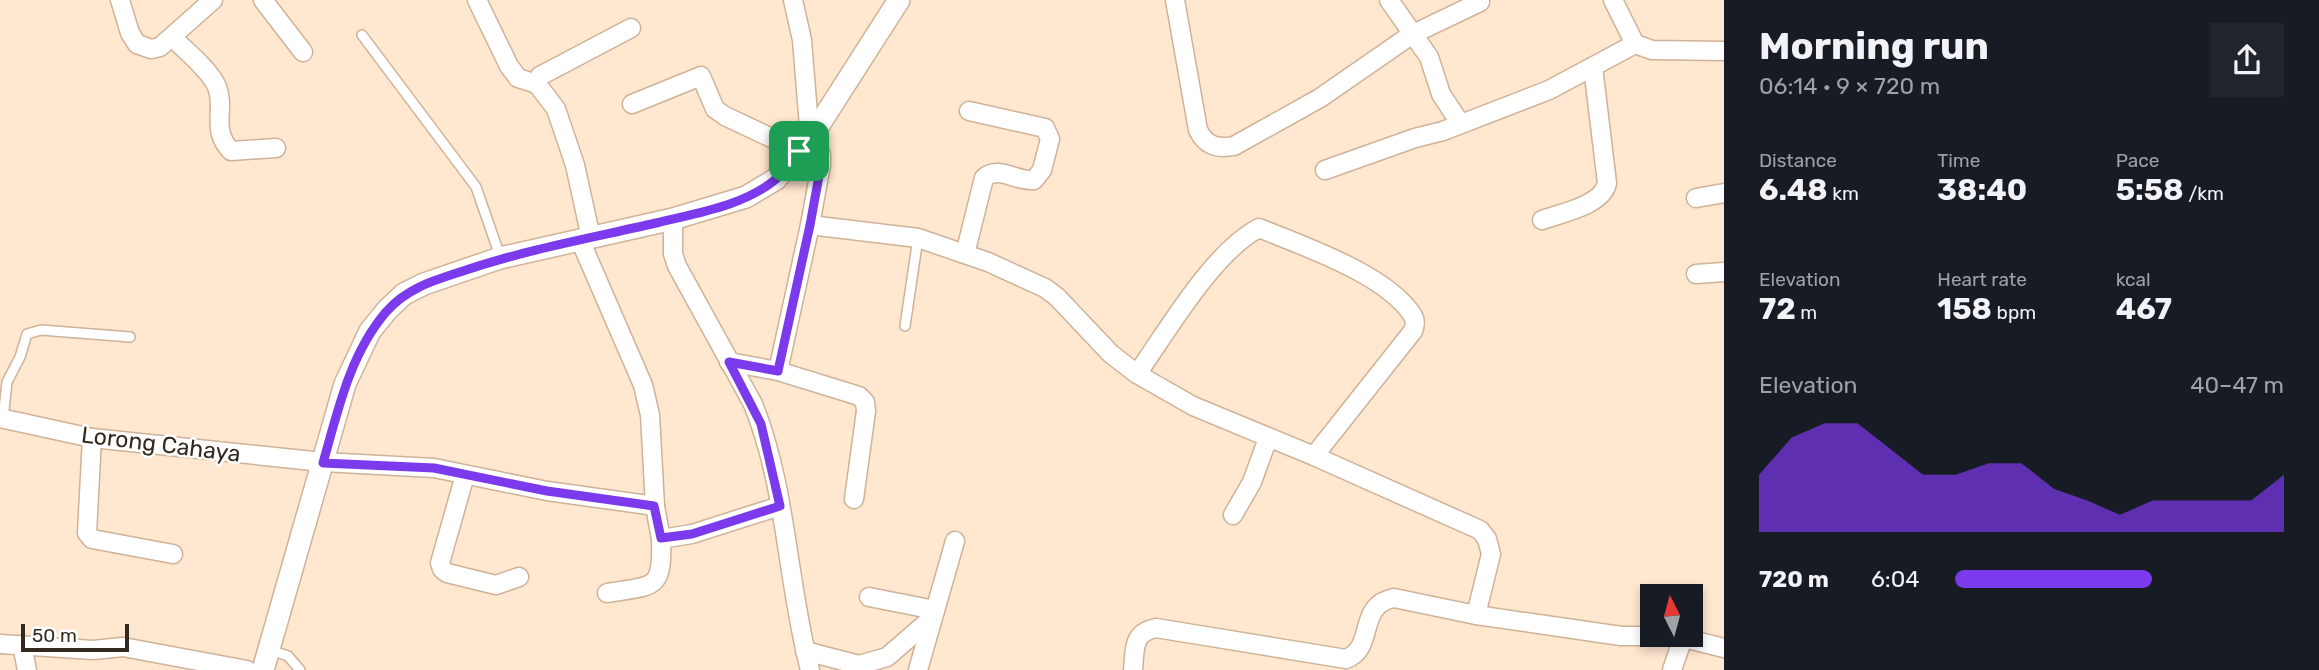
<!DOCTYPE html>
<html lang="en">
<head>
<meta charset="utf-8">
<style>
  :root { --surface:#171b24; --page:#20242c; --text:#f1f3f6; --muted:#9ea1a6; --accent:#7c3aed }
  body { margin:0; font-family:Rubik,sans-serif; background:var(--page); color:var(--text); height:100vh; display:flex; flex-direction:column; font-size:26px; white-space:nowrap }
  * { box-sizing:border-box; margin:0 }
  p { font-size:23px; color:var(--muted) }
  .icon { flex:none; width:38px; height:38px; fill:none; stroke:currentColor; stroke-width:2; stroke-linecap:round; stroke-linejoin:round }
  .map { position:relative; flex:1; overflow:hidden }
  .drawer { display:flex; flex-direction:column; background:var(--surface); width:595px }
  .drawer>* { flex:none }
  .needle { width:46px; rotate:354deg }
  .buttons { position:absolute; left:1640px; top:584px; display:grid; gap:14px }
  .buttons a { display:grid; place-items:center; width:63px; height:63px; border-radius:0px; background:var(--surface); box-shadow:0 4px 10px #0003; font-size:35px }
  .scale { position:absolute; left:21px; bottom:18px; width:108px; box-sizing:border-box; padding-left:7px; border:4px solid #34291e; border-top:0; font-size:19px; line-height:24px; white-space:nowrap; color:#34291e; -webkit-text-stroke:5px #fff; paint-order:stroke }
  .pin { position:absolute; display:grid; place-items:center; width:60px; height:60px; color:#fff; margin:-30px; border-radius:14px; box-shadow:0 4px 10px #0006 }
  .round { display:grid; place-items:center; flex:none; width:74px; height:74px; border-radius:0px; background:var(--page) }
  .headline { display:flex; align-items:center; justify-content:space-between; height:119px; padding:0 35px }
  h1 { font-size:38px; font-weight:700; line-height:52px }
  .metrics { display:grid; grid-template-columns:repeat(3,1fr); gap:10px; height:119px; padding:7px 35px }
  .metrics div { display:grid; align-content:center }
  .metrics b { font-size:30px; font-weight:700 }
  .metrics small { font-size:19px; font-weight:400 }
  .metrics p { font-size:19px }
  .chart { height:196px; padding:14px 35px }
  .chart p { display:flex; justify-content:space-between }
  .chart svg { width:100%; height:126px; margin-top:7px; fill:var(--accent); opacity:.7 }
  ul { padding:0 35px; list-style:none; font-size:23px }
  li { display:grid; grid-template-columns:112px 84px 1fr; align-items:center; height:52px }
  li i { height:18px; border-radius:9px; background:var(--accent) }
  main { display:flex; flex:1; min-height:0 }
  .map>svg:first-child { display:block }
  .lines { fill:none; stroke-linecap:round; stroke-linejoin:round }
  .service-casing { stroke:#cfb297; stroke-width:12 }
  .minor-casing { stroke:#cfb297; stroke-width:21 }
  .tertiary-casing { stroke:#cfb297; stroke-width:24 }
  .service { stroke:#fff; stroke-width:9 }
  .minor { stroke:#fff; stroke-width:18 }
  .tertiary { stroke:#fff; stroke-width:21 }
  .route-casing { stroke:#fff; stroke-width:14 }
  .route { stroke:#7c3aed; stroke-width:9 }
  .labels { text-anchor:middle; stroke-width:5; stroke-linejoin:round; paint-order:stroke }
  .street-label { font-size:23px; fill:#34291e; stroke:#fff }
</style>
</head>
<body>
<main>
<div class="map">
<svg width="1724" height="670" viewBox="0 0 1724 670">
  <rect width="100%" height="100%" fill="#ffe7d0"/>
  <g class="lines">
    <g class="service-casing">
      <g id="service">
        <path d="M362,35L476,187L500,256"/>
        <path d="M905,326L918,238"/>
        <path d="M3,419L7,382L20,357L27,334L41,330L130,337"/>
        <path d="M270,650L288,656L300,670"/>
      </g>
    </g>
    <g class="minor-casing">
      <g id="minor">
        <path d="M120,0L130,33L137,44L151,49L160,47L213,0"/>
        <path d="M263,0L303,52"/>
        <path d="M477,0L509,66L518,78L537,84"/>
        <path d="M1175,0L1198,130C1206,146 1217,149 1234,146L1320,98L1411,35L1480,2"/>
        <path d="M1389,0L1429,57L1441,94L1460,123"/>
        <path d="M1613,0L1635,44"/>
        <path d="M172,37C185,50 211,71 217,87C226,110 210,129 231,151L276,148"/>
        <path d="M632,104L701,76L715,109L725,116L799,151"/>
        <path d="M1325,170L1415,138L1443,131L1549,90L1635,44L1652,50L1724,51"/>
        <path d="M1696,198L1724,193"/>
        <path d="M673,219V254L677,266L753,404C787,488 787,583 810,670"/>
        <path d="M1542,220C1562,213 1603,205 1607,183L1593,67"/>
        <path d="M810,225L918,238L988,262L1045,288L1057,297L1111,354L1137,374L1193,406L1314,456L1480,530L1487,539L1491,554L1476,615L1621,636H1676L1724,648"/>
        <path d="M591,238L575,165L556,109L537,84L540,76L631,28"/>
        <path d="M580,240L643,385L650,415L655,506L661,539L692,534L780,506"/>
        <path d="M965,254L984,178C998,165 1017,182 1034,180L1042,170L1050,139L1045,128L969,111"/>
        <path d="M1696,274L1724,272"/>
        <path d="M729,362L778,371L859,396L865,402L866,411L854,499"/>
        <path d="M778,371L810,225L821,165V155L817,146L810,139L802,40L793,0"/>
        <path d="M1137,374C1168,330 1213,252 1259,228C1303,246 1388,275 1413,316C1416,321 1415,326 1413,331L1314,456"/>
        <path d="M0,418L92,438L323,462L434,468L547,491L655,506"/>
        <path d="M92,438L87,533L92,539L173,554"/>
        <path d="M465,475L440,563L442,569L447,573L496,585L519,577"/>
        <path d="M1233,515L1252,482L1268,438"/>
        <path d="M607,593C654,585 663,591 661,539"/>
        <path d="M869,597L935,610"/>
        <path d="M0,644L93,650L123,647L247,670"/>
        <path d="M22,645L27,670"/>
        <path d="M805,651L859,665L887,657L932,618"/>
        <path d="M918,670L955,541"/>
        <path d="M1133,670C1135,649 1132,633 1156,628L1346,659C1376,648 1356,605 1394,598L1476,615"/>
        <path d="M1672,670L1683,638"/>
      </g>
    </g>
    <g class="tertiary-casing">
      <path id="tertiary" d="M263,670L345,384L370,331L388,309L404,294L424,284L500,258L673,219L746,197L776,179L810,139L899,0"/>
    </g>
    <use href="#service" class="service"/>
    <use href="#minor" class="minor"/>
    <use href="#tertiary" class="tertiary"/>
  </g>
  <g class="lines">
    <g class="route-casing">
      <path id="route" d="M810,139C818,147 821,153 821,165L810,225L778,371L729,362L761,424L780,506L692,534L661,538L654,506L547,491L434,468L323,463C338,410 350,354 386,312C406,289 432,281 460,272C524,250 591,238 656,223C696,213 744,206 776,179C789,168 799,152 810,139Z"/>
    </g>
    <use href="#route" class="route"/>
  </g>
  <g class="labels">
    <g class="street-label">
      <text transform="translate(161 444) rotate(7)" y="8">Lorong Cahaya</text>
    </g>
  </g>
</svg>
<div class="buttons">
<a><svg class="needle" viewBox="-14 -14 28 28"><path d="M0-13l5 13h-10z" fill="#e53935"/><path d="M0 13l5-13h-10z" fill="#9ea1a6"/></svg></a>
</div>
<div class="scale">50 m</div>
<div class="pin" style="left:799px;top:151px;background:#1e9e55"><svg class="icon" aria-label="arrive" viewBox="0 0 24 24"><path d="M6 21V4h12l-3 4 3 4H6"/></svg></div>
</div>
<section class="drawer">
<div class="headline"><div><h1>Morning run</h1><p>06:14 · 9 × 720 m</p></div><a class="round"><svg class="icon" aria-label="share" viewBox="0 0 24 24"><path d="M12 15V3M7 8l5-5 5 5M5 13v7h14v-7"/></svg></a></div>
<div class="metrics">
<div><p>Distance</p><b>6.48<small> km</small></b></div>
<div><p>Time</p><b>38:40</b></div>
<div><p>Pace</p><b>5:58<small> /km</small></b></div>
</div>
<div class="metrics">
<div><p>Elevation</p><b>72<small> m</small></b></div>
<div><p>Heart rate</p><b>158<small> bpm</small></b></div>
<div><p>kcal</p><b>467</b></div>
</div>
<div class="chart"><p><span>Elevation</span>40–47 m</p>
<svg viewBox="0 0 160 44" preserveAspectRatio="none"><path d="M0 44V24L10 11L20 6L30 6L40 15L50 24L60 24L70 20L80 20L90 29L100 33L110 38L120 33L130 33L140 33L150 33L160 24V44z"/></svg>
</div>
<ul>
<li><b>720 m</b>6:04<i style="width:60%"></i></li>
</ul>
</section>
</main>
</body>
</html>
